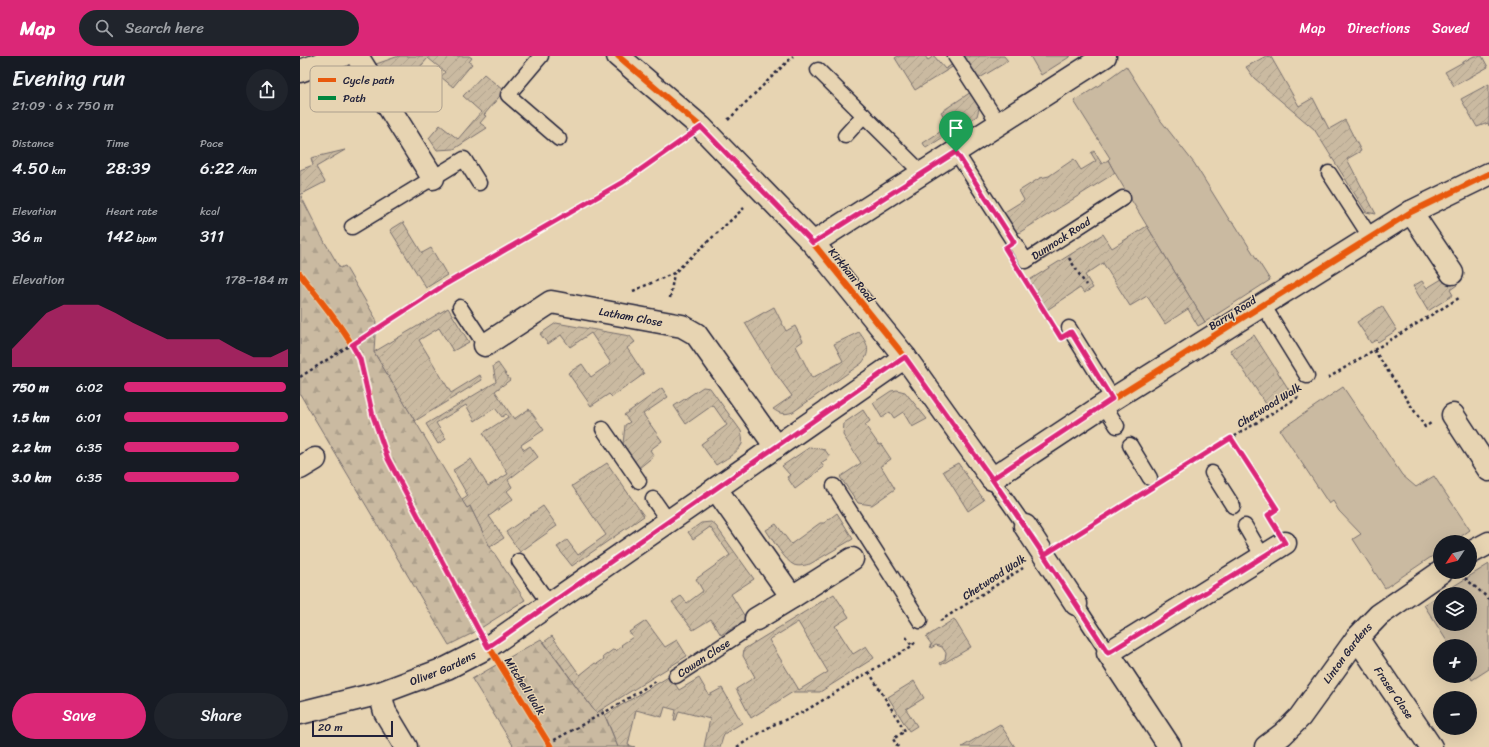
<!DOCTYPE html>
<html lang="en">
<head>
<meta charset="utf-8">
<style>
  :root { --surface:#171b24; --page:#20242c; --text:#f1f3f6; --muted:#9ea1a6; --accent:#db2777 }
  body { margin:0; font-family:Sriracha,sans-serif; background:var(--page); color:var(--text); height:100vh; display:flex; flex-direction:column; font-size:15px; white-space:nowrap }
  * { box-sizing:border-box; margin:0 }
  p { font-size:13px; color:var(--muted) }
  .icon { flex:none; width:22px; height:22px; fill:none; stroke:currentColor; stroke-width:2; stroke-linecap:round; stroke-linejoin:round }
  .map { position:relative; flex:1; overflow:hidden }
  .details { display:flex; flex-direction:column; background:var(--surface); width:300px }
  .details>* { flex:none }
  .needle { width:26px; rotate:234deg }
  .buttons { position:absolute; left:1133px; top:479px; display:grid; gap:8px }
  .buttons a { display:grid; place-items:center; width:44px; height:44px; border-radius:50%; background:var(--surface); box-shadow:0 4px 16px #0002; font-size:20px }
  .scale { position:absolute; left:12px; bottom:10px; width:81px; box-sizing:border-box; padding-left:4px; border:2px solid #22223b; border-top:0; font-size:11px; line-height:14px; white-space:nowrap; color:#22223b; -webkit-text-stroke:3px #e7d4b2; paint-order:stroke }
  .pin { position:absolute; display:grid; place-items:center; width:34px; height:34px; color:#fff; margin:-41px -17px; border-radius:50% 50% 50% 0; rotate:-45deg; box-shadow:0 0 4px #0007 }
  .pin .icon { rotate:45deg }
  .round { display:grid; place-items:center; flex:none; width:42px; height:42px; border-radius:21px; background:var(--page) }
  .head { display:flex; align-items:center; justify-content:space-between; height:68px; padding:0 12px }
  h1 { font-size:22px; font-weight:600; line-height:30px }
  .stats { display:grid; grid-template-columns:repeat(3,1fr); gap:6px; height:68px; padding:4px 12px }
  .stats div { display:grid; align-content:center }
  .stats b { font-size:17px; font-weight:600 }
  .stats small { font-size:11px; font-weight:400 }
  .stats p { font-size:11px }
  .chart { height:112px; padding:8px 12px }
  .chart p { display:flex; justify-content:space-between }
  .chart svg { width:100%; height:72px; margin-top:4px; fill:var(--accent); opacity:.7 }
  .primary-button { display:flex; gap:8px; margin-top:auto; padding:8px 12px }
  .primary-button a { flex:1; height:46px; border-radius:24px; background:var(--accent); color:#fff; font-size:16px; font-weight:600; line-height:46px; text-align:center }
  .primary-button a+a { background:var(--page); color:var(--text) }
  ul { padding:0 12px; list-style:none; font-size:13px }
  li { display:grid; grid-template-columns:64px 48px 1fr; align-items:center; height:30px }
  li i { height:10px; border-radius:5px; background:var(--accent) }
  header { display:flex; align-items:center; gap:24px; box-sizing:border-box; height:56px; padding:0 20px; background:var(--accent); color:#fff }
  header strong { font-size:19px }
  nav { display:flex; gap:22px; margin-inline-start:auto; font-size:14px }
  .search { width:280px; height:36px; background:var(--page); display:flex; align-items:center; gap:10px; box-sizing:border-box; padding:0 14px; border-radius:22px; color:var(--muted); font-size:15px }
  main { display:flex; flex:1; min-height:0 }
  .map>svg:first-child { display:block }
  .green { fill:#cabaa1; stroke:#766e6e }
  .forest { fill:url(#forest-firs); stroke:#766e6e }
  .garden { fill:url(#garden-furrows); stroke:#766e6e; fill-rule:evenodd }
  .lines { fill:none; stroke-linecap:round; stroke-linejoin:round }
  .lane-casing { stroke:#22223b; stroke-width:17 }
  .street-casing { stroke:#22223b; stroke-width:25 }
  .path { stroke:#22223b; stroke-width:2.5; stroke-dasharray:3 3; stroke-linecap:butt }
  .lane { stroke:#e7d4b2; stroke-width:14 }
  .street { stroke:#e7d4b2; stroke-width:22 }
  .quiet { stroke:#00873e; stroke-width:5; stroke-dasharray:10 5; stroke-linecap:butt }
  .cycleway-casing { stroke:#e7d4b2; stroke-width:8 }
  .cycleway { stroke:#e8590c; stroke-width:6 }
  .route-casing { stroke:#fff; stroke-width:8 }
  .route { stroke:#db2777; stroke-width:5 }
  .labels { text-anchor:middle; stroke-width:3; stroke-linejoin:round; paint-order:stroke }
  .street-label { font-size:11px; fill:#22223b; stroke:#e7d4b2 }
  .key { fill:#e7d4b2; stroke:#ac9f8e; stroke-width:1 }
  .key-label { font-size:11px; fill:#22223b }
</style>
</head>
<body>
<header>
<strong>Map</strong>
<div class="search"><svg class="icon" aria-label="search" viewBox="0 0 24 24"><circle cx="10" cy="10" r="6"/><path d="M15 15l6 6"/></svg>Search here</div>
<nav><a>Map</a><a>Directions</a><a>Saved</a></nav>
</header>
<main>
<section class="details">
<div class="head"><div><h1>Evening run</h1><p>21:09 · 6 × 750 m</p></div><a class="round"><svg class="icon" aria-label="share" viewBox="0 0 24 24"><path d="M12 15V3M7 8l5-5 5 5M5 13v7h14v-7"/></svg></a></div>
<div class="stats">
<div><p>Distance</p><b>4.50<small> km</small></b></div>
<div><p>Time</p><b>28:39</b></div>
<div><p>Pace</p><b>6:22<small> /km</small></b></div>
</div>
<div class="stats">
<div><p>Elevation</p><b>36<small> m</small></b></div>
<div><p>Heart rate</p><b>142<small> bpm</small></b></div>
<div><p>kcal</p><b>311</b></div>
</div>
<div class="chart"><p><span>Elevation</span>178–184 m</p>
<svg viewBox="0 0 160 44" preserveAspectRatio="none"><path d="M0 44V33L10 22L20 11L30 6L40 6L50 6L60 11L70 17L80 22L90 27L100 27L110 27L120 27L130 33L140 38L150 38L160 33V44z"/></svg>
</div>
<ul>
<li><b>750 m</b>6:02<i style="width:99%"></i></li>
<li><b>1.5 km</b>6:01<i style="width:100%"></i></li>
<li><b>2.2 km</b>6:35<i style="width:70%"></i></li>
<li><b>3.0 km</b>6:35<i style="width:70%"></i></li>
</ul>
<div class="primary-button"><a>Save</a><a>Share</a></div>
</section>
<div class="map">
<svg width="1189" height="691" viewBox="0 0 1189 691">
  <defs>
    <pattern id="forest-firs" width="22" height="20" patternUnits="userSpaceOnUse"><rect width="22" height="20" fill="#cabaa1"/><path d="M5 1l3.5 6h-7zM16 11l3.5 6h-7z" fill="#ada08c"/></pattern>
    <pattern id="garden-furrows" width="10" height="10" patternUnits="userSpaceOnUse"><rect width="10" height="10" fill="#cabaa1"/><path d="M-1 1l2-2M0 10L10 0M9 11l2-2" fill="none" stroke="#ada08c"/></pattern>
  </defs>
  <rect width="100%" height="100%" fill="#e7d4b2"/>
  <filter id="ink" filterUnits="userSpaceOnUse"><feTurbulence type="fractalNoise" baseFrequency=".025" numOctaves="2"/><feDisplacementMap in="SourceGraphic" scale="8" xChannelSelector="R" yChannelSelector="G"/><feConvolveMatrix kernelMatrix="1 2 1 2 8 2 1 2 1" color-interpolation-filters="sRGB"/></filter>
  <g filter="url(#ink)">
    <g class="green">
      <path d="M730,0H771L741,19Z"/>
      <path d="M826,10L858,61L894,107L930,165L934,167L970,224L905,266L815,117L808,104L810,102L774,45L801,28Z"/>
      <path d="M1043,331L1102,419L1116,431L1134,420L1170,474L1153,486H1140V495L1085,532L1053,483L1061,478L1039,455L1033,445L1029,448L980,374Z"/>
      <path d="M1189,508V613L1172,624L1170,620V590H1150L1124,549L1140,539V568H1170V538H1141Z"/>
    </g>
    <g class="forest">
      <path d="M0,138L20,178L40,212L45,210L76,263L74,296L167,452L170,450L190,491L225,544L173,577L149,589L0,338Z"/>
      <path d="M241,583L296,657L302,653L318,691H214L172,623Z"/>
    </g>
    <g class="garden">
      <path d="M99,0H169L172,2L169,6L172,8L153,31L141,21L145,16L128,2L96,39L76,8Z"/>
      <path d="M598,0H625L628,4L634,0L645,13L653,8L654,10L615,34L595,2Z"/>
      <path d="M663,0H704L708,5L678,23Z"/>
      <path d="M966,0L971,1L999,50L1013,42L1029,73L1045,64L1061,95L1047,103L1076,158L1066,156L1014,73L954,22L946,11Z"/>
      <path d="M1174,0H1182L1188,11L1154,30L1145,16Z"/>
      <path d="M184,18L204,35L184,59L186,60L180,67L187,72L154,93L137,94L129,82L140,69L158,83L181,56L163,40Z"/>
      <path d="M1189,28V70L1188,67L1177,71L1161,43Z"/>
      <path d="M671,36L680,49L677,60L626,92L623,87L649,70L641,56Z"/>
      <path d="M45,94L16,111L25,126L0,139V114L13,109L11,102Z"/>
      <path d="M794,95L802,108L808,104L815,117L717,178L703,157L724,144L719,135L740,122L749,120L774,103L781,114L796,105L791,97Z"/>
      <path d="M103,166L122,197L131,192L147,219L126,232L90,174Z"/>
      <path d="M847,170L905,266L898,270L888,253L865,268L847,240L830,250L803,207L785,219L793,232L784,237L780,232L747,254L728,225L803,178L812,192Z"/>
      <path d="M1150,218L1157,229L1150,234L1153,239L1128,255L1113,230L1122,225L1127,232Z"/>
      <path d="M1082,250L1097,274L1078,286L1076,284L1071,287L1057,266Z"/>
      <path d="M474,251L486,275L495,270L503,285L496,290L512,322L543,305L534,288L559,276C567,287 572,294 562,307L493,356C484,359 480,358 473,353L492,340L476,318L445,267Z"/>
      <path d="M148,252L169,286L153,295L139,272L119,284L151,337L180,319L182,324L115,365L74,296Z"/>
      <path d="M256,267L330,280L335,286L327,292L344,318L312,341L309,338L291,350L268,317L282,308L291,321L311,307L291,277L270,291L261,279L248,288L240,278Z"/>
      <path d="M954,279L991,337L968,351L930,294Z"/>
      <path d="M198,307L210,324L195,335L214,363L229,353L244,374L221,389L224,394L230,390L238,401L208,424L212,431L207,435L213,443L189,460L204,482L190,491L170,450L167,452L162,444L168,440L153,414L171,403L188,430L208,418L183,377L208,361L206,358L202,361L195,352L175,365L166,349L136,367L146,383L138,388L126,368L196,326L193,310Z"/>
      <path d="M403,331L410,332L441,375C442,379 443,384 442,388C438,397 424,404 416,409L401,388L427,369L413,349L386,368L374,350Z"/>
      <path d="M362,332L368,341L343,358L362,385L350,394L354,400L339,412L323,388L325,369L330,366L324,359Z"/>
      <path d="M597,334L605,336L627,363L612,371L603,356L594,362L590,356L582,362L573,347L591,335Z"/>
      <path d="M563,354L570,365L565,369L579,389L581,388L591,403L581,410L595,433L572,449L558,447L540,421L561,407L543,379L544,367Z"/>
      <path d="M510,391L525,394L530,401L521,407L524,411L495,433L487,421L490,419L482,410Z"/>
      <path d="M307,407L344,460L272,510L257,491L267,484L278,499L306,479L272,430Z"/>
      <path d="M658,407L684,444L668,455L643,415Z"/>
      <path d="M243,450L257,470L220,496L206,476Z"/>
      <path d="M537,457L553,483L510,508C506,509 499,511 494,509C485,505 472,483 466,474L476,468L491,488L520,467H524Z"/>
      <path d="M411,466L416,470L454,523L431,538L447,564L421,579L411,563L393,574L372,546L381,540L387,547L403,535L396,523L430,499L410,471L393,483L388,476L401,467Z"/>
      <path d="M534,538L549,561L535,570L553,598L566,590L574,602L520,636H493L451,662L436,633L455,621L443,600L444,593ZM498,566L528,616L499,634L469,584Z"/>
      <path d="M654,563L671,591L641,609L640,607L645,604L646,597L642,591L636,589L631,592L630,589H632L626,581Z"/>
      <path d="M346,565L365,591L377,584L387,600L296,657L244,586L252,580L280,619L295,607L297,608L304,603L303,601L314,593L316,595L322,590L321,589L333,581L329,576Z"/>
      <path d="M370,620L379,634L399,622L409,639L422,632L442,667L424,678L420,691H404L410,663L379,655L376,664H374L376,654L365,651L362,661L336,654L328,689L335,691H318L305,659Z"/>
      <path d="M614,625L624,642L606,653L617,670L609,675L588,641Z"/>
      <path d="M700,668L715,691H662Z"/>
    </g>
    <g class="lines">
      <g class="lane-casing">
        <g id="lane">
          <path d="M241,0L208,39L259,83"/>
          <path d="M655,0L699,68"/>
          <path d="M518,14L622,117"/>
          <path d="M545,80L564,59"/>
          <path id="s1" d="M656,96L726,205L823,142"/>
          <path d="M1029,117L1071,182"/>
          <path d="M52,171L164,103L179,127"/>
          <path d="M963,249L1007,320"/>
          <path d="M160,251L185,289"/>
          <path d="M769,272L813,343"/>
          <path d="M804,349L817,370"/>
          <path d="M303,373L339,425"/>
          <path d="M830,389L850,422"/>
          <path d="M912,417L933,450"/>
          <path d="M692,423L725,470"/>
          <path d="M534,430L620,565"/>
          <path d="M353,443L369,466"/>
          <path d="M945,470L963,501"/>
          <path d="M219,505L250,549"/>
          <path d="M776,548L808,597"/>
          <path id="s2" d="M376,620L449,572L456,563"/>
        </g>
      </g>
      <g class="street-casing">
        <g id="street">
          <path d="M57,0L133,122"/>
          <path d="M318,0L401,71L513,187L605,301L692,423L813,343L1111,156L1189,118"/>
          <path d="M0,15L42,0"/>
          <path d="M1111,156L1152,217"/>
          <path d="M513,187L805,0"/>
          <path id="s3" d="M185,289L251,246L382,270L396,278L476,391"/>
          <path d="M1153,359L1189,414"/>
          <path d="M0,412L15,403"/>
          <path d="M416,433L492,541L552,503"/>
          <path d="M725,470L776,548"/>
          <path d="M1170,497L1189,487"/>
          <path d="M456,563L492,541"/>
          <path id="s4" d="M1057,582L1131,691"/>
          <path d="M80,637L85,656L106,691"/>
          <path id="s5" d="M0,657L80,637L147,612L188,591L605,301"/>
          <path d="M870,691L808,597L985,487"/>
          <path id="s6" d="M966,691L983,678L1000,661L1057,582L1079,559L1141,516"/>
        </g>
      </g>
      <g class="path">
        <path d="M428,64L493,0"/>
        <path d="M769,202L786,229"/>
        <path d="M726,225L750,265"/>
        <path d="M333,235L374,217L444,152"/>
        <path d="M370,242L374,217"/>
        <path d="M1074,294L1125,371L1131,367"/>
        <path d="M0,321L146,228L323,126L381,85"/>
        <path d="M1028,322L1159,242"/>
        <path d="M931,382L977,453L968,459L972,466"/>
        <path d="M909,396L1000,340"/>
        <path d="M870,420L895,405"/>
        <path d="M765,486L839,440"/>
        <path d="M1165,522L1189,543"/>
        <path d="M640,565L723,512"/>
        <path d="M606,581L612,590"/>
        <path d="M569,616L605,675L593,683L598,691"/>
        <path d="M249,687L314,651L356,625"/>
        <path d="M437,691L471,670L505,655L612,590L615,586"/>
      </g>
      <use href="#lane" class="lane"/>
      <use href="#street" class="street"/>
      <path class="quiet" d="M725,470L776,548"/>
      <g class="cycleway-casing">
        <g id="cycleway">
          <path d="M318,0L401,71L513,187L605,301L692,423L813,343L1111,156L1189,118"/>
          <path d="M0,218C21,246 44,272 60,303L73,360L88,403L178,573L251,691"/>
        </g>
      </g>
      <use href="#cycleway" class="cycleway"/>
    </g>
  </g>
  <g class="lines" filter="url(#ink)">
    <g class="route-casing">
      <path id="route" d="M656,96L513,187L401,71L323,126L146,228L52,289L60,303L73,360L88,403L178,573L188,591L605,301L692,423L744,499L931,382L977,453L968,459L985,487L808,597C770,539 732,480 692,423L812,343L771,276L761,282L705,192L714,186L656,96"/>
    </g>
    <use href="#route" class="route"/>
  </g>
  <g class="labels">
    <g class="street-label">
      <text dy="4" stroke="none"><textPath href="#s1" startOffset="171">Dunnock Road</textPath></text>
      <text transform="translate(552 219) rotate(51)" y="4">Kirkham Road</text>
      <text transform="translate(932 257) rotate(-32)" y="4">Barry Road</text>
      <text dy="4" stroke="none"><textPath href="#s3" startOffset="160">Latham Close</textPath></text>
      <text transform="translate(969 349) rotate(-32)" y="4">Chetwood Walk</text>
      <text transform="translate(694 521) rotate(-33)" y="4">Chetwood Walk</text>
      <text dy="4" stroke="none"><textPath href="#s6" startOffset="125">Linton Gardens</textPath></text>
      <text dy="4" stroke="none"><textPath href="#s2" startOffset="33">Cowan Close</textPath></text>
      <text dy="4" stroke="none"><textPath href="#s5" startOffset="150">Oliver Gardens</textPath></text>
      <text transform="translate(225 630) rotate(58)" y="4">Mitchell Walk</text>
      <text dy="4" stroke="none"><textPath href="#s4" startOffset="66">Fraser Close</textPath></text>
    </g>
  </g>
  <rect x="10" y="10" width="132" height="46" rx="6" class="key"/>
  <rect x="18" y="22" width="18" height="4" fill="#e8590c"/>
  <rect x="18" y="40" width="18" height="4" fill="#00873e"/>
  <g class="key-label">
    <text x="43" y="28">Cycle path</text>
    <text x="43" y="46">Path</text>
  </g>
</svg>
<div class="buttons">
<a><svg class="needle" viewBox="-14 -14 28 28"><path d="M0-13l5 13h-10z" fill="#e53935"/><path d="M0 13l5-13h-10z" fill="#9ea1a6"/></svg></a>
<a><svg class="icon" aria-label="layers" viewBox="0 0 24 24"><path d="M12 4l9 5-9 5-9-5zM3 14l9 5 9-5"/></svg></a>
<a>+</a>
<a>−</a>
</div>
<div class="scale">20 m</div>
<div class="pin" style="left:656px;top:96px;background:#1e9e55"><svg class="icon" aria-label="arrive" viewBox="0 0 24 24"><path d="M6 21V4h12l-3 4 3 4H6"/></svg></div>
</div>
</main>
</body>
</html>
